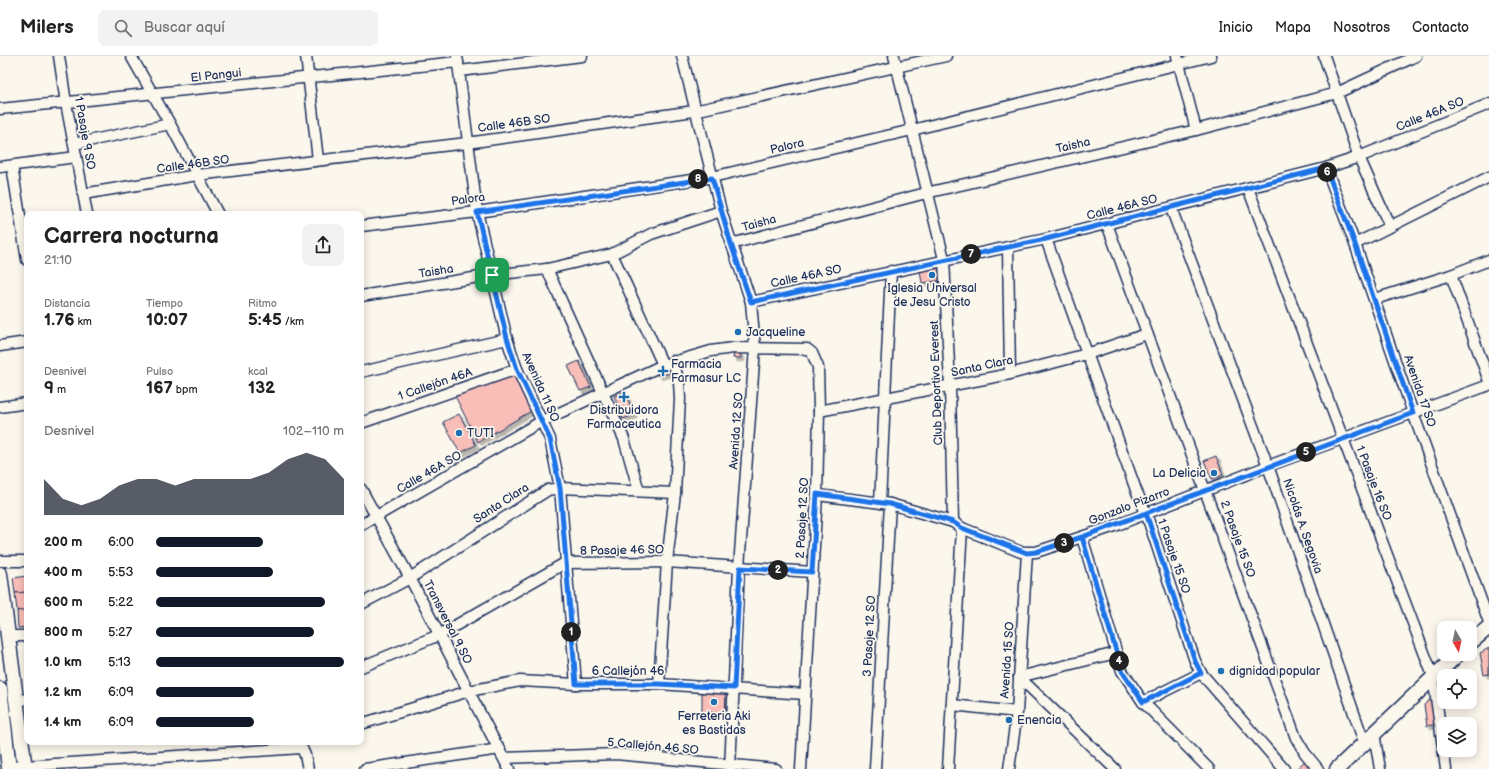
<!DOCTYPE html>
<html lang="es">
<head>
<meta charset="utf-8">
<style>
  :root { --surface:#fff; --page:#f2f2f2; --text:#222; --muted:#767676; --line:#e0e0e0; --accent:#111827 }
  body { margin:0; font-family:"Balsamiq Sans",sans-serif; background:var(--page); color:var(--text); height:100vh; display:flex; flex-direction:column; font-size:15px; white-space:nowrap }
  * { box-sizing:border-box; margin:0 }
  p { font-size:13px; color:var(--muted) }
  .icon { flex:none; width:22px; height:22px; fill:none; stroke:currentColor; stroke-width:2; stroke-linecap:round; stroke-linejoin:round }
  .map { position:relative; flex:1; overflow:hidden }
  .sheet { position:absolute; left:24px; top:155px; width:340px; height:534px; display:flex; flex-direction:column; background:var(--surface); border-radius:8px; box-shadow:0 2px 10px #0003 }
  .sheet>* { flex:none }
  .needle { width:26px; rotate:171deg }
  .tools { position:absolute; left:1437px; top:565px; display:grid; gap:8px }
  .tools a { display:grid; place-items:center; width:40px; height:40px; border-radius:8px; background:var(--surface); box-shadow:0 2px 10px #0003; font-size:20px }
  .pin { position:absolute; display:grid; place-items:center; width:34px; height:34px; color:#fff; margin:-17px; border-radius:8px; box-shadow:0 2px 6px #0006 }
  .km { position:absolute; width:20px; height:20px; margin:-10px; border-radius:50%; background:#222; color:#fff; font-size:11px; line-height:20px; text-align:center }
  .round { display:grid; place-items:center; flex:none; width:42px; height:42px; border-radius:8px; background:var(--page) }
  .overview { display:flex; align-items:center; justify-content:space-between; height:68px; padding:0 20px }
  h1 { font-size:22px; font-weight:800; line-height:30px }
  .metrics { display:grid; grid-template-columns:repeat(3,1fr); gap:6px; height:68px; padding:4px 20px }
  .metrics div { display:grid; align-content:center }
  .metrics b { font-size:17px; font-weight:800 }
  .metrics small { font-size:11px; font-weight:400 }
  .metrics p { font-size:11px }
  .chart { height:112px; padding:8px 20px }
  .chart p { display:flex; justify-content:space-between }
  .chart svg { width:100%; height:72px; margin-top:4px; fill:var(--accent); opacity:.7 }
  ul { padding:0 20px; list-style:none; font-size:13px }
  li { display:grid; grid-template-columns:64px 48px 1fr; align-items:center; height:30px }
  li i { height:10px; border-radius:5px; background:var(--accent) }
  header { display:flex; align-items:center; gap:24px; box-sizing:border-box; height:56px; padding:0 20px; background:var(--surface); border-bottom:1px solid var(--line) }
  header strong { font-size:19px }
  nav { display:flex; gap:22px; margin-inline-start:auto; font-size:14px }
  .search { width:280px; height:36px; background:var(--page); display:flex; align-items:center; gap:10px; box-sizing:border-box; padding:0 14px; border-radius:8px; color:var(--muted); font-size:15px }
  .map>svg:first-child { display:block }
  .building { fill:#fabeb8; stroke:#1b2f5e; filter:url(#shadow) }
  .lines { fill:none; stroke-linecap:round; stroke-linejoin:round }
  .street-casing { stroke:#1b2f5e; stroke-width:13 }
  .secondary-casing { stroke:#1b2f5e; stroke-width:17 }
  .street { stroke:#fbf7ec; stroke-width:10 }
  .secondary { stroke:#fbf7ec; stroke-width:14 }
  .route-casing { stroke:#fff; stroke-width:8 }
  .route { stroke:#1a73e8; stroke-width:5 }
  .poi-dot { fill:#1f6fb2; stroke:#fbf7ec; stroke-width:1.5 }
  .labels { text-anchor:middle; stroke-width:3.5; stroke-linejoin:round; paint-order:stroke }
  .street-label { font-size:12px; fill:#1b2f5e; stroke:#fbf7ec }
  .poi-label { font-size:12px; fill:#1b2f5e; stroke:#fbf7ec; text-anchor:start }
</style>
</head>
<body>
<header>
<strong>Milers</strong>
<div class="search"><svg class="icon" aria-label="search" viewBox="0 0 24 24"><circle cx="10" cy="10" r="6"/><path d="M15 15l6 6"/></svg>Buscar aquí</div>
<nav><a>Inicio</a><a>Mapa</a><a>Nosotros</a><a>Contacto</a></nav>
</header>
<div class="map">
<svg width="1489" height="713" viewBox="0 0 1489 713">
  <defs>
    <filter id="shadow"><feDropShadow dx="3.5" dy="3.5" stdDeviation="0" flood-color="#0004"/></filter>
  </defs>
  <rect width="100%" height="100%" fill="#fbf7ec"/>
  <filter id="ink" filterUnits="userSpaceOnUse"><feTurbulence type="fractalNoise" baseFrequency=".025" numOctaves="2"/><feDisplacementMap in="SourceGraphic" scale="8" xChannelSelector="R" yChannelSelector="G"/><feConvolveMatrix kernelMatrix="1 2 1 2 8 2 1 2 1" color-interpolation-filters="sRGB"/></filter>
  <g filter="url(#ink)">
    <g class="building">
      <path d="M942,212L944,224L922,227L920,215Z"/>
      <path d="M734,297H741V302H733Z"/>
      <path d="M579,305L591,331L580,335L568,310Z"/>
      <path d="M668,309L670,317L658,320L657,313Z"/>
      <path d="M516,316L533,354L478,386L454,338Z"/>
      <path d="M625,336L634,359L623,363L614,340Z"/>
      <path d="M459,358L476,389L460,397L443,366Z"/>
      <path d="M1216,400L1223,419L1212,423L1204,405Z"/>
      <path d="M27,520V536L15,537L13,522Z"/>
      <path d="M27,536V554L17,555L15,537Z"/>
      <path d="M27,554V571L18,572L17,555Z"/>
      <path d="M1489,592V618L1484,619L1480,597Z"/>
      <path d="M702,635L726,636L725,657L702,656Z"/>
      <path d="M1434,640L1438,668L1427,670L1424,649Z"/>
      <path d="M1306,704L1313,713H1296Z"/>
    </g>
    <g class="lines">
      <g class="street-casing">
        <g id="street">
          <path d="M59,0L66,47L87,158"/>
          <path d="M131,0L170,68L218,158"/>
          <path d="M306,0L318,104"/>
          <path d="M457,0L477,156L507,283L517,313L550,383L560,432L576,628"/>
          <path d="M682,0L721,155L751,246L755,292L739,511L730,713"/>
          <path d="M894,0L944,203L950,330L953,466"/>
          <path d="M1177,0L1196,74"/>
          <path d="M1324,0L1359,101L1390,171"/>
          <path d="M460,15L582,0"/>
          <path d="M0,53L458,6"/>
          <path d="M74,88L170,68"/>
          <path d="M12,110L27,204"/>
          <path d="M0,111L76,101"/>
          <path d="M1326,112L1355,188L1413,357L1489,566"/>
          <path d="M1248,132L1433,620L1446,713"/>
          <path d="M83,138L197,119L467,87L694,55L946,0"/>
          <path d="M1171,152L1268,410L1364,686"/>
          <path d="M1107,168L1296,682L1305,697L1318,713"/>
          <path d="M361,170L477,156L712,121L912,74L1211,0"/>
          <path d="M1046,183L1136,434L1146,457L1195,605L1201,617L1284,713"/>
          <path d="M731,188L926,137L1196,74L1337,37L1416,0"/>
          <path d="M1355,188L1489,121"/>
          <path d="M1008,191L1010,318"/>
          <path d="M612,198L663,309"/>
          <path d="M547,213L624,383L639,435"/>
          <path d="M1451,219L1489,325"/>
          <path d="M361,240L492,219L547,213L612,198L651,178L721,155"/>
          <path d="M1375,243L1451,219L1489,204"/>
          <path d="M751,246L1046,183L1326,112L1359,101L1489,48"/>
          <path d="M0,290L27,286"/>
          <path d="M361,316L507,283"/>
          <path d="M0,351L27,347"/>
          <path d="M819,355L1010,318L1087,298L1147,278"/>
          <path d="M361,367L517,313"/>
          <path d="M361,433L410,522L509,713"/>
          <path d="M817,439L890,448L953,466L962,472L1021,496H1036L1112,471L1268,410L1489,329"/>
          <path d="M880,447L891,215"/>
          <path d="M361,469L542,365L663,309L711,295L733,292L807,293L812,297L818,311L819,355L817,439L801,713"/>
          <path d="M1082,481L1122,615L1143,646L1209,713"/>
          <path d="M0,505H27"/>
          <path d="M361,548L410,522L548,434L560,432L675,437"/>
          <path d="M8,580H27"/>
          <path d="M361,611L439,579L565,507L667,506L812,516"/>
          <path d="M1019,621L1115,713"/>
          <path d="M1019,621L1116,597"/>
          <path d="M659,628L667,506L675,437L680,343L679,326L673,305"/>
          <path d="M17,645L27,643"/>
          <path d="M1143,646L1201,617"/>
          <path d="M952,649L1017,656"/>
          <path d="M361,668L469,635L520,625L576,628H659L805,638"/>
          <path d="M1374,677L1380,713"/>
          <path d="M299,686L305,699L308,713"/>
          <path d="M504,702L616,698L776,713"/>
          <path d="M9,711L301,692"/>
          <path d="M365,713L500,693"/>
          <path d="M875,713L890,448"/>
          <path d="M948,713L962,472"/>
          <path d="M1009,713L1017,656L1027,497"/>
        </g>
      </g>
      <g class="secondary-casing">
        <g id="secondary">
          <path d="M0,518L25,713"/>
          <path d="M1470,587L1489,571"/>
          <path d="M0,633L9,713"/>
          <path d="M1337,713L1458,598"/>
        </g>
      </g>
      <use href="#street" class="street"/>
      <use href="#secondary" class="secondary"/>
    </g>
  </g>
  <g class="lines" filter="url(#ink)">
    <g class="route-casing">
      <path id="route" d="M492,219L507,282L517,313L550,383L560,432L576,628H659L734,632L740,512L812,516L817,438L890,448L953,466L962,472L1027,497L1036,496L1082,481L1146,457L1195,605L1201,617L1143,646L1122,615L1082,481L1413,357L1355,188L1326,112L1046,183L751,246L731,188L712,122L477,156L492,219"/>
    </g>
    <use href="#route" class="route"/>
  </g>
  <g class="poi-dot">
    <circle cx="932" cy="219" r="4"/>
    <circle cx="738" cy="276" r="4"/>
    <path d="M661 309h4v4h4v4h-4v4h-4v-4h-4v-4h4z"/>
    <path d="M622 335h4v4h4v4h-4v4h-4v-4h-4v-4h4z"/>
    <circle cx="459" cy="377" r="4"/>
    <circle cx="1214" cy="417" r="4"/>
    <circle cx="1221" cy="615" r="4"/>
    <circle cx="714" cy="646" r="4"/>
    <circle cx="1009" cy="664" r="4"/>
  </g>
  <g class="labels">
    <g class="street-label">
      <text transform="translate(216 19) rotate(-6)" y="4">El Pangui</text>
      <text transform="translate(1430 58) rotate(-22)" y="4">Calle 46A SO</text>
      <text transform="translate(514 67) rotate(-8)" y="4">Calle 46B SO</text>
      <text transform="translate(85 77) rotate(80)" y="4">1 Pasaje 9 SO</text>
      <text transform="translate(1073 89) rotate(-13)" y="4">Taisha</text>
      <text transform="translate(787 90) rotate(-13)" y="4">Palora</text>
      <text transform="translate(193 108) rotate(-8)" y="4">Calle 46B SO</text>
      <text transform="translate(468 143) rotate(-8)" y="4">Palora</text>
      <text transform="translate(1122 151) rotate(-14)" y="4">Calle 46A SO</text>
      <text transform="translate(759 167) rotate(-15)" y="4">Taisha</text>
      <text transform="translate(436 215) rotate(-9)" y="4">Taisha</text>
      <text transform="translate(806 220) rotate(-12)" y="4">Calle 46A SO</text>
      <text transform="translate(982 310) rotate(-12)" y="4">Santa Clara</text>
      <text transform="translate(936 327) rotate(-92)" y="4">Club Deportivo Everest</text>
      <text transform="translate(435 328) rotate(-19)" y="4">1 Callejón 46A</text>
      <text transform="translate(541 331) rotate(66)" y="4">Avenida 11 SO</text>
      <text transform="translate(1420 335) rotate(71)" y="4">Avenida 17 SO</text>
      <text transform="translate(736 375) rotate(-86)" y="4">Avenida 12 SO</text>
      <text transform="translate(429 416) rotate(-30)" y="4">Calle 46A SO</text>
      <text transform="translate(1374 427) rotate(69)" y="4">1 Pasaje 16 SO</text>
      <text transform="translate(501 447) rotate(-33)" y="4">Santa Clara</text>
      <text transform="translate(1129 450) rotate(-21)" y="4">Gonzalo Pizarro</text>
      <text transform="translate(802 462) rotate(-87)" y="4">2 Pasaje 12 SO</text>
      <text transform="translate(1303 470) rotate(71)" y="4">Nicolás A. Segovia</text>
      <text transform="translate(1238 483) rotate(70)" y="4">2 Pasaje 15 SO</text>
      <text transform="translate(622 494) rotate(-1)" y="4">8 Pasaje 46 SO</text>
      <text transform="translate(1174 500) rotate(71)" y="4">1 Pasaje 15 SO</text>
      <text transform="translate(448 566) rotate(63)" y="4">Transversal 9 SO</text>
      <text transform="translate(869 580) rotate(-87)" y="4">3 Pasaje 12 SO</text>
      <text transform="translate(1007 604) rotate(-86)" y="4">Avenida 15 SO</text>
      <text x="628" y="619">6 Callejón 46</text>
      <text transform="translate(653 690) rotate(5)" y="4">5 Callejón 46 SO</text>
    </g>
    <g class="poi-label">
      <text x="932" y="236" text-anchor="middle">Iglesia Universal<tspan x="932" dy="14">de Jesu Cristo</tspan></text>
      <text x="746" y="280">Jacqueline</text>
      <text x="671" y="312">Farmacia<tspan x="671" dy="14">Farmasur LC</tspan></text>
      <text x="624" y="358" text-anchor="middle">Distribuidora<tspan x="624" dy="14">Farmaceutica</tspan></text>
      <text x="467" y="381">TUTI</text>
      <text x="1206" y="421" text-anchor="end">La Delicia</text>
      <text x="1229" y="619">dignidad popular</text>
      <text x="714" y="664" text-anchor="middle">Ferreteria Aki<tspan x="714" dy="14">es Bastidas</tspan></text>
      <text x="1017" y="668">Enencia</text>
    </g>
  </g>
</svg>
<div class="tools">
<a><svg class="needle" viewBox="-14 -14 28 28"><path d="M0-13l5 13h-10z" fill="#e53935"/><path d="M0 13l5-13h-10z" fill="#767676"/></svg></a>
<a><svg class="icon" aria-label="locate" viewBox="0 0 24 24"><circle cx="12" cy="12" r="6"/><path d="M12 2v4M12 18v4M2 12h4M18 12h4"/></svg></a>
<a><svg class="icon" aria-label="layers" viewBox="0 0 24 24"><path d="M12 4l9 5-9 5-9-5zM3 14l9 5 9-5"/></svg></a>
</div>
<div class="pin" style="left:492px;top:219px;background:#1e9e55"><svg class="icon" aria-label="arrive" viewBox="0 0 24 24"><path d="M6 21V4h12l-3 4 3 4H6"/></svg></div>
<b class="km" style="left:571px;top:576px">1</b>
<b class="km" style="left:778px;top:514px">2</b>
<b class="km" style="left:1064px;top:487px">3</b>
<b class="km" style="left:1119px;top:605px">4</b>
<b class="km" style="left:1306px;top:396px">5</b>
<b class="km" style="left:1327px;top:116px">6</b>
<b class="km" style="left:971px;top:198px">7</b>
<b class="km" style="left:698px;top:123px">8</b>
<section class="sheet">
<div class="overview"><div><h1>Carrera nocturna</h1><p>21:10</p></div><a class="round"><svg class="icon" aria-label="share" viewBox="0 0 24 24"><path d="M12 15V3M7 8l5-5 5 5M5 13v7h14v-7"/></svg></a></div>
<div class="metrics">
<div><p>Distancia</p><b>1.76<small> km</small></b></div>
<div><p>Tiempo</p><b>10:07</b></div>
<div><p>Ritmo</p><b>5:45<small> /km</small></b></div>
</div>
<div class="metrics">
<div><p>Desnivel</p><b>9<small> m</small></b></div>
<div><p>Pulso</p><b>167<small> bpm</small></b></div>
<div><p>kcal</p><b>132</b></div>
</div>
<div class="chart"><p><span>Desnivel</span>102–110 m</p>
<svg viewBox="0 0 160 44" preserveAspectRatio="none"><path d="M0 44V22L10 34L20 38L30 34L40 26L50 22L60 22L70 26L80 22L90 22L100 22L110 22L120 18L130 10L140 6L150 10L160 22V44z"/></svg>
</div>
<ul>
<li><b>200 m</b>6:00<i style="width:57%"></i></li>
<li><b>400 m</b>5:53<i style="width:62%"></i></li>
<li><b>600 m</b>5:22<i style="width:90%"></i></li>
<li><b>800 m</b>5:27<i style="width:84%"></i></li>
<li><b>1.0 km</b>5:13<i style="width:100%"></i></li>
<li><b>1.2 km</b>6:09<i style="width:52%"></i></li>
<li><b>1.4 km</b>6:09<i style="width:52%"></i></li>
</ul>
</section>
</div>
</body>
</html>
